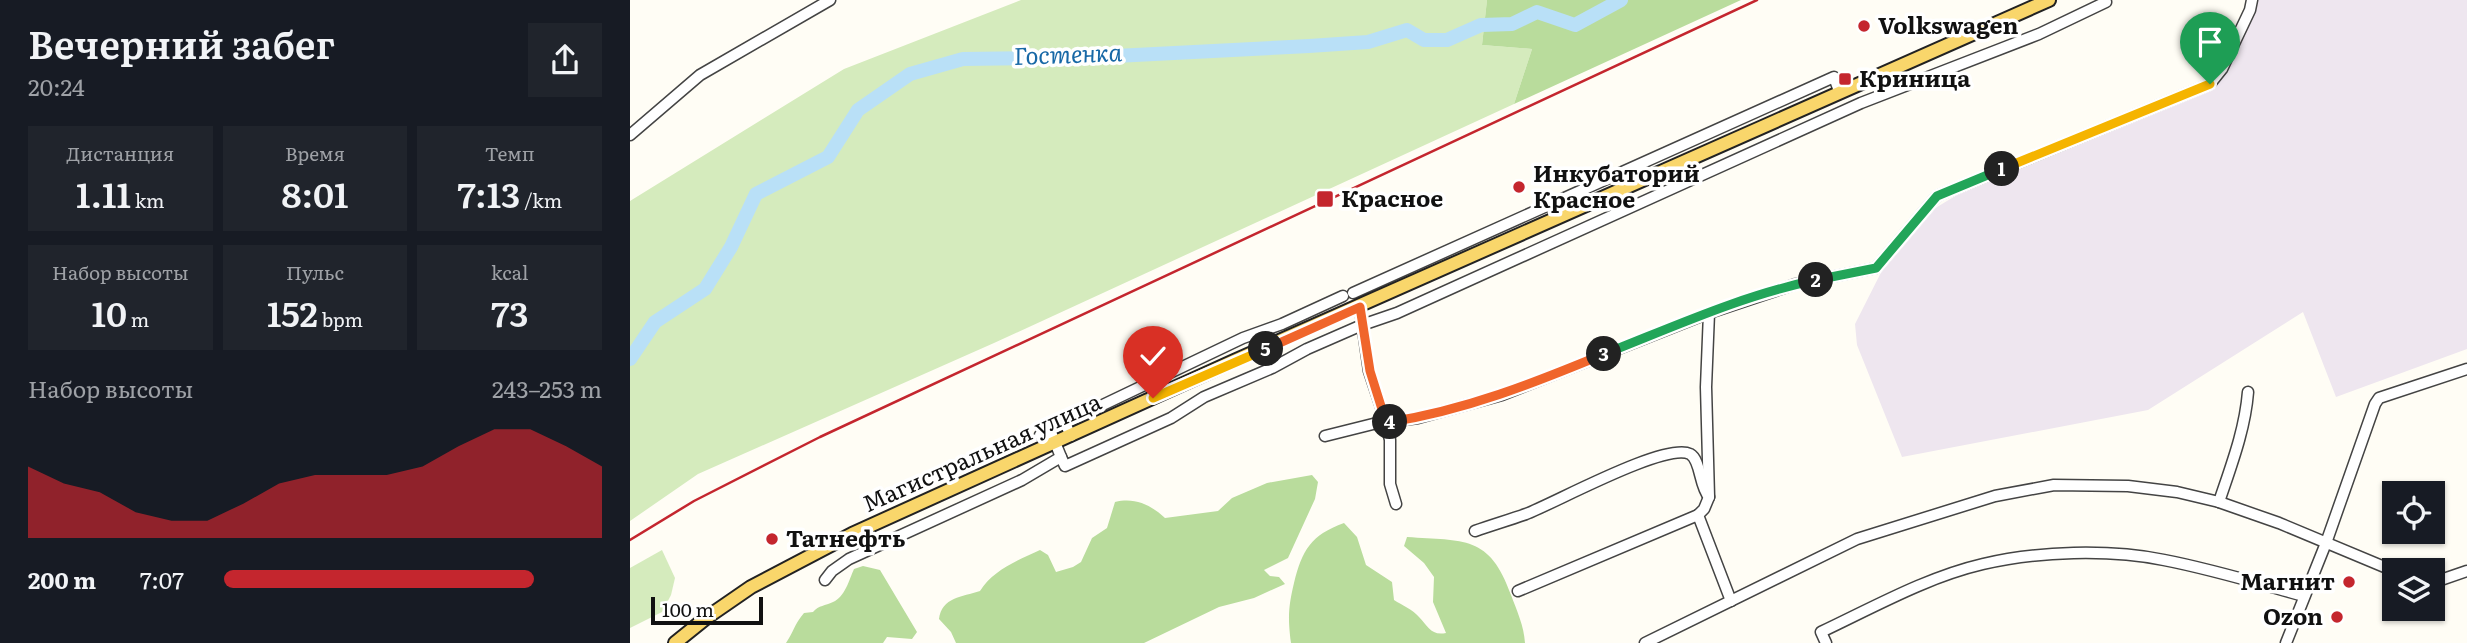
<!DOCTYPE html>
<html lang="ru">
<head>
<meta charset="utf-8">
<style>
  :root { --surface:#171b24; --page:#20242c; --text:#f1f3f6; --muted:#9ea1a6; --accent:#c4262e }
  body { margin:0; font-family:Literata,serif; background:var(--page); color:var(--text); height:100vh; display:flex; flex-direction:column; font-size:26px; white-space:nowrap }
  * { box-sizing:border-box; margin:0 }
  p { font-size:23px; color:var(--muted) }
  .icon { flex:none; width:38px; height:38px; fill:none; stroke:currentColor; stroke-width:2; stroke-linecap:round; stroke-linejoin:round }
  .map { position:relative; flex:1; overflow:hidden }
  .sheet { display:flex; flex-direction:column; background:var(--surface); width:630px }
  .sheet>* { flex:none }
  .buttons { position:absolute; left:1752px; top:481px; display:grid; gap:14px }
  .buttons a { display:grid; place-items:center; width:63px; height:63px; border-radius:0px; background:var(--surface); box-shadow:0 2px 5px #0004; font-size:35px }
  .scale { position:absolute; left:21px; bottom:18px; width:112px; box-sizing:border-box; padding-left:7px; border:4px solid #111; border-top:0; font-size:19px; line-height:24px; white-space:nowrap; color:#111; -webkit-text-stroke:5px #fff; paint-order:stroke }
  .pin { position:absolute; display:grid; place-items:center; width:60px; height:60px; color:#fff; margin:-72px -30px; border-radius:50% 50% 50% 0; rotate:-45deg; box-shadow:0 0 7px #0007 }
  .pin .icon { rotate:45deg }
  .km { position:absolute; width:35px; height:35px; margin:-18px; border-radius:50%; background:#222; color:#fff; font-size:19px; line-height:35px; text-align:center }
  .round { display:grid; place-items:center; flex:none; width:74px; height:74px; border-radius:0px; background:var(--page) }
  .head { display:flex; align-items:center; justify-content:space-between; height:119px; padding:0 28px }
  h1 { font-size:38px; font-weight:600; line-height:52px }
  .stats { display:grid; grid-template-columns:repeat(3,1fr); gap:10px; height:119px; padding:7px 28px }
  .stats div { display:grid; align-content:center; border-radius:0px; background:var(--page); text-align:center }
  .stats b { font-size:35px; font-weight:600 }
  .stats small { font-size:19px; font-weight:400 }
  .stats p { font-size:19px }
  .chart { height:196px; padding:14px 28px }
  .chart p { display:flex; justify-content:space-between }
  .chart svg { width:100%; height:126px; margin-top:7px; fill:var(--accent); opacity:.7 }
  ul { padding:0 28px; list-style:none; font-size:23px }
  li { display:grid; grid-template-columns:112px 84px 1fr; align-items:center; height:52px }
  li i { height:18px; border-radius:9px; background:var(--accent) }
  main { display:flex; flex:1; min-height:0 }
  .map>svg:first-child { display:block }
  .industrial { fill:#eee6ef }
  .green { fill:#d5ebbd }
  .forest { fill:#b9dc9c }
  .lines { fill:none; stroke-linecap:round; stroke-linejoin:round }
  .river { stroke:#b9e0f7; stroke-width:14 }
  .minor-casing { stroke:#444; stroke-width:13 }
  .major-casing { stroke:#222; stroke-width:16 }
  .minor { stroke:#fff; stroke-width:10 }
  .major { stroke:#f9d66b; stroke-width:12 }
  .rail { stroke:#c4262e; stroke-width:2.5 }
  .split-1-casing { stroke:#fff; stroke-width:14 }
  .split-2-casing { stroke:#fff; stroke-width:14 }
  .split-3-casing { stroke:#fff; stroke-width:14 }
  .split-4-casing { stroke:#fff; stroke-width:14 }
  .split-5-casing { stroke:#fff; stroke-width:14 }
  .split-6-casing { stroke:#fff; stroke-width:14 }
  .split-1 { stroke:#f5b400; stroke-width:9 }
  .split-2 { stroke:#22a559; stroke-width:9 }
  .split-3 { stroke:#22a559; stroke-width:9 }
  .split-4 { stroke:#f0652b; stroke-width:9 }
  .split-5 { stroke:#f0652b; stroke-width:9 }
  .split-6 { stroke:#f5b400; stroke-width:9 }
  .poi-dot { fill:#c4262e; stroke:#fff; stroke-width:2.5 }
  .labels { text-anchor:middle; stroke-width:7; stroke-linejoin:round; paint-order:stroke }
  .poi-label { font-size:23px; font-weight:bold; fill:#111; stroke:#fff; text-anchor:start }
  .street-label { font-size:23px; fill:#111; stroke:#fff }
  .water-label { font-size:24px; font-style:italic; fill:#1768a6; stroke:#fff }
</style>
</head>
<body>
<main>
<section class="sheet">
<div class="head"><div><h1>Вечерний забег</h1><p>20:24</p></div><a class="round"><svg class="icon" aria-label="share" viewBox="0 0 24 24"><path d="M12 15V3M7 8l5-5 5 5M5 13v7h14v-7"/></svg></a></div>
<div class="stats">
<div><p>Дистанция</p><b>1.11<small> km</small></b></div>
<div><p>Время</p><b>8:01</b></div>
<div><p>Темп</p><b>7:13<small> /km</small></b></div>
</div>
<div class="stats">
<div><p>Набор высоты</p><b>10<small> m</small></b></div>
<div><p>Пульс</p><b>152<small> bpm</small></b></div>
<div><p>kcal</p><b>73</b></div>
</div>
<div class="chart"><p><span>Набор высоты</span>243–253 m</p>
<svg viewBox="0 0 160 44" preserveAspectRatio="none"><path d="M0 44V19L10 25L20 28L30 35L40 38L50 38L60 32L70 25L80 22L90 22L100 22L110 19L120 12L130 6L140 6L150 12L160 19V44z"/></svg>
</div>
<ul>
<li><b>200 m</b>7:07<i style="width:82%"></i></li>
</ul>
</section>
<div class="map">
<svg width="1837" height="643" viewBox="0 0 1837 643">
  <rect width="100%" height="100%" fill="#fffdf5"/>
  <path class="industrial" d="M1626,0H1837V349L1706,397L1673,312L1518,410L1272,457L1227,345L1225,324L1274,227L1355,178L1387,163L1588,84Z"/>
  <g class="green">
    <path d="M391,0H857L852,45L902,49L884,104L364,343L68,474L0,521V201L214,69Z"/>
    <path d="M32,550L45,578L41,595L32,612L0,628V568Z"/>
  </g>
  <g class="forest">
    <path d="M857,0H1111L884,104L902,49L852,45Z"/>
    <path d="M682,475L688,482L685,499L658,558L634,570L640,576L649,577L655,584L624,598L589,607L514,643H326L321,632L309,619C312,597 332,597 350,591C363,570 388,560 410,550L418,555L426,572L443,567L451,562L462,538L477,528L485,502C505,497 521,505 535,518L588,511L602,498L637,483Z"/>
    <path d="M714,523L727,537L736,565L762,582L764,600C772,605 783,610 789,617C798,626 801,636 816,633L803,602L804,577L794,563L774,546L777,537C834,541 860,535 881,595C887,611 894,626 895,643H661C658,618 658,608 664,583C672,550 681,535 714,523Z"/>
    <path d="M233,566L250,570L287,632L282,639L257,637L253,643H156C164,631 164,625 174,613L183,612C189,605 195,606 203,602C215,597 219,580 224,569Z"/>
  </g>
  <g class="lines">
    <path class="river" d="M0,359L25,322L75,289L101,247L126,194L198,157L228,110L280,74L333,59L466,57L679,46L738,42L777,30L794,40H817L851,25L882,24L907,12L945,25L991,0"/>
    <g class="minor-casing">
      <g id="minor">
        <path d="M0,135L70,75L200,0"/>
        <path d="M723,293L1204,77L1209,91"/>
        <path d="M730,308L739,371L756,422L760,440V484L766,504"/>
        <path d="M1079,313L1076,387L1079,497L1074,509L1068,515L1101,601"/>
        <path d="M420,430L431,457"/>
        <path d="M410,435L435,423"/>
        <path d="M441,436L435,423L613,338L652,324L713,296"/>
        <path d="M695,436L743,424L788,418L872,395L1079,313L1166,284L1246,268L1307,196L1580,84L1592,69L1620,10L1622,0"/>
        <path d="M1589,502C1601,466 1615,430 1618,392"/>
        <path d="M845,531C862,525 879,520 896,514C925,503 1035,442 1060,454C1071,460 1069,486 1079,497"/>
        <path d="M195,580L202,571L219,559L392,480L431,457L435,466L541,418L574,397L642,368L677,349L732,325L767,313L1231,103L1409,34L1476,2"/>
        <path d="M1802,583L1837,571"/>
        <path d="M888,591L1068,515"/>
        <path d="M1015,643L1227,539L1365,496L1424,485L1498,486L1547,492L1589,502L1649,523L1764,571"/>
        <path d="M1196,643L1191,632C1244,607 1297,577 1353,564C1408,551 1479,549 1534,560C1581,569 1627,583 1674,596"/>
        <path d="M1656,643L1696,543L1745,404L1749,398L1837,369"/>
      </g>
    </g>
    <g class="major-casing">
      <path id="major" d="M45,643L76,618L121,587L222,534L604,361L1419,0"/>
    </g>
    <use href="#minor" class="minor"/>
    <use href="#major" class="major"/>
    <path class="rail" d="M0,540L64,501L190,437L1127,0"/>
  </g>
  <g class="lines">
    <g class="split-1-casing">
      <path id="split-1" d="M1372,169L1580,84"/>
    </g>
    <g class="split-2-casing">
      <path id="split-2" d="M1186,280L1246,268L1307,196L1372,169"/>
    </g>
    <g class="split-3-casing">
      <path id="split-3" d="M974,354C1043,327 1113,295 1186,280"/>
    </g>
    <g class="split-4-casing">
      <path id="split-4" d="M760,422C836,410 904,383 974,354"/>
    </g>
    <g class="split-5-casing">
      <path id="split-5" d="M636,349L730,307L740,371L756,422H760"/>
    </g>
    <g class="split-6-casing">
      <path id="split-6" d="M523,398L636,349"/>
    </g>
    <use href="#split-1" class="split-1"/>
    <use href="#split-2" class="split-2"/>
    <use href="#split-3" class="split-3"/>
    <use href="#split-4" class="split-4"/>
    <use href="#split-5" class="split-5"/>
    <use href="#split-6" class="split-6"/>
  </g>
  <g class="poi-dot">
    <circle cx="1234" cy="26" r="7"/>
    <rect x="1208" y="72" width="14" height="14" rx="3.5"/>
    <circle cx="889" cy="187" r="7"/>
    <rect x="686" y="190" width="18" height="18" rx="3.5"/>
    <circle cx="142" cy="539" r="7"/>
    <circle cx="1719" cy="582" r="7"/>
    <circle cx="1707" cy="617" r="7"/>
  </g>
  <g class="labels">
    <g class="poi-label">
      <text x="1248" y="34">Volkswagen</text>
      <text x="1229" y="87">Криница</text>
      <text x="903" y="182">Инкубаторий<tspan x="903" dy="26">Красное</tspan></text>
      <text x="711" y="207">Красное</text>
      <text x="156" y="547">Татнефть</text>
      <text x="1705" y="590" text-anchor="end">Магнит</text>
      <text x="1693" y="625" text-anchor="end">Ozon</text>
    </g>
    <g class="street-label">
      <text transform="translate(352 453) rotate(-24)" y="8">Магистральная улица</text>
    </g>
    <g class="water-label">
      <text transform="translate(438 55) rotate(-2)" y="8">Гостенка</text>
    </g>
  </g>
</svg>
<div class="buttons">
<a><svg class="icon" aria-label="locate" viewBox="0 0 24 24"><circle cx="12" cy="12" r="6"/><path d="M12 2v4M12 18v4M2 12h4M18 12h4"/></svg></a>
<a><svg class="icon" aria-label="layers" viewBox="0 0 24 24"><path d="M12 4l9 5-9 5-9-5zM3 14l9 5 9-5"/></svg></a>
</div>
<div class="scale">100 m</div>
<div class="pin" style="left:1580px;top:84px;background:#1e9e55"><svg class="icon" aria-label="arrive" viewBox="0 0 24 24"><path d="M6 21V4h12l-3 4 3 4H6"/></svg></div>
<div class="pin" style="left:523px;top:398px;background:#d93025"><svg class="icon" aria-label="check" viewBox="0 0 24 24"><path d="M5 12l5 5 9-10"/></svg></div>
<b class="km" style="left:1372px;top:169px">1</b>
<b class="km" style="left:1186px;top:280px">2</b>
<b class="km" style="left:974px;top:354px">3</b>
<b class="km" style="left:760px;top:422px">4</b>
<b class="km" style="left:636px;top:349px">5</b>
</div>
</main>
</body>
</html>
